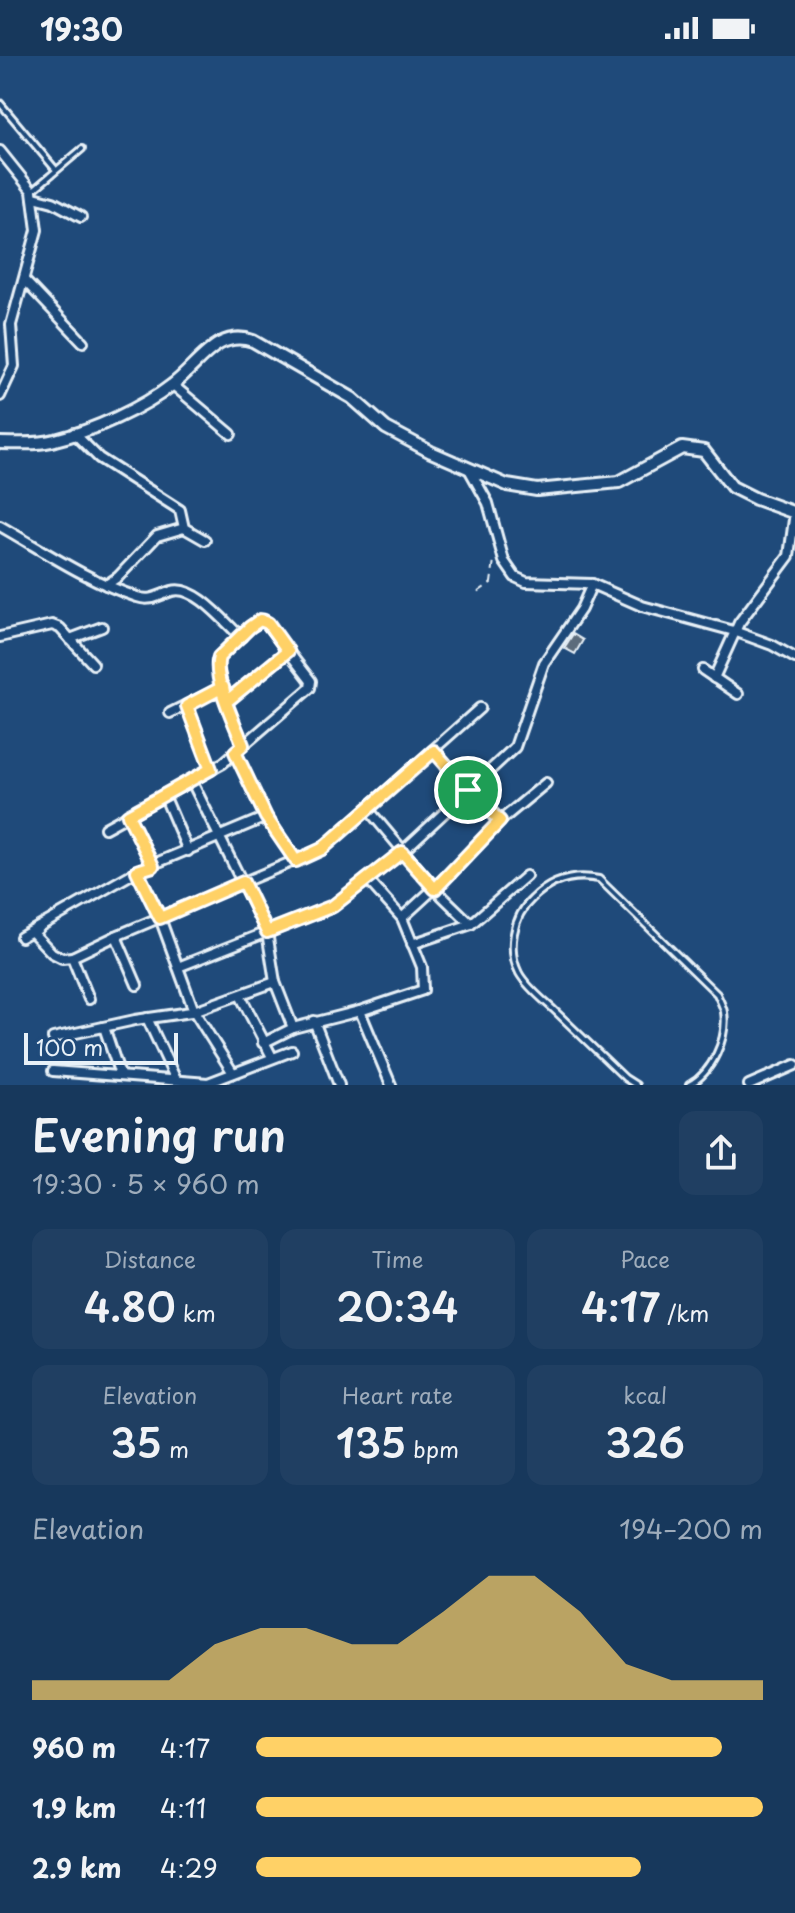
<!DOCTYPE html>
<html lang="en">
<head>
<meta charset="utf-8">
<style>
  :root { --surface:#17385c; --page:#203f62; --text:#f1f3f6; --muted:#9eacbb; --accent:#ffd166 }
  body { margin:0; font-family:"Playpen Sans",sans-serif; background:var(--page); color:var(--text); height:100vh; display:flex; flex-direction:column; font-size:30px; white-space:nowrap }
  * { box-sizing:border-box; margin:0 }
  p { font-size:26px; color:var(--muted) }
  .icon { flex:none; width:44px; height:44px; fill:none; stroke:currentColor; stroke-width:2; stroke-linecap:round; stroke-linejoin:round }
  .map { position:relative; height:1029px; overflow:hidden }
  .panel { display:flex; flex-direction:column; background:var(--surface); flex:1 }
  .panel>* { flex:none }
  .scale { position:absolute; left:24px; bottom:20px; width:154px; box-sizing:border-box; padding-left:8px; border:4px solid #e8f1f8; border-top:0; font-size:22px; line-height:28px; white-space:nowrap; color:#e8f1f8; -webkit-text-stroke:6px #1f4a7a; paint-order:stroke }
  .pin { position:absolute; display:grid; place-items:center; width:68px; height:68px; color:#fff; margin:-34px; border:4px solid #fff; border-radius:50%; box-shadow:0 2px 8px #0007 }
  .round { display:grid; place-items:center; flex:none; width:84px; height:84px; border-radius:16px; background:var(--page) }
  .overview { display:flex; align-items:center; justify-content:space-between; height:136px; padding:0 32px }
  h1 { font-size:44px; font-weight:600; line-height:60px }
  .figures { display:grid; grid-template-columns:repeat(3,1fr); gap:12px; height:136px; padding:8px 32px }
  .figures div { display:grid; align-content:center; border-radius:16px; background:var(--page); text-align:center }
  .figures b { font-size:40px; font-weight:600 }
  .figures small { font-size:22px; font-weight:400 }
  .figures p { font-size:22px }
  .chart { height:224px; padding:16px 32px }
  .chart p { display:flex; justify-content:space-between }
  .chart svg { width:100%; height:144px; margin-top:8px; fill:var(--accent); opacity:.7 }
  ul { padding:0 32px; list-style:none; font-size:26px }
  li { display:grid; grid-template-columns:128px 96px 1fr; align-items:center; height:60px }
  li i { height:20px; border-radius:10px; background:var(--accent) }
  .status { display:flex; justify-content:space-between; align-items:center; height:56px; padding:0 40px; background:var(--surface); direction:ltr }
  .status svg { height:22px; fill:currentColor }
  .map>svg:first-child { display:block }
  .building { fill:#5c6c7c; stroke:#e8f1f8; stroke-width:2 }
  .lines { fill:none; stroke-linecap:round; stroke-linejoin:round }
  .service-casing { stroke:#e8f1f8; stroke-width:10 }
  .minor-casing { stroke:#e8f1f8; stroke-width:14 }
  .tertiary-casing { stroke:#e8f1f8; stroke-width:16 }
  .path { stroke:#e8f1f8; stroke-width:2; stroke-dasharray:8 6; stroke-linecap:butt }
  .service { stroke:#1f4a7a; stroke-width:4 }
  .minor { stroke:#1f4a7a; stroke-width:8 }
  .tertiary { stroke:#1f4a7a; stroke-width:10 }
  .route-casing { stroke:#fff; stroke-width:16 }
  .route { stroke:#ffd166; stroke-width:10 }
</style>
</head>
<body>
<div class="status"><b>19:30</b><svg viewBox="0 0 49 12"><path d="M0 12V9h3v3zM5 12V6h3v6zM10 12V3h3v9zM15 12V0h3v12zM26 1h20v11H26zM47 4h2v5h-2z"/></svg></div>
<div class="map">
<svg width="795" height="1029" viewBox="0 0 795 1029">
  <rect width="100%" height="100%" fill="#1f4a7a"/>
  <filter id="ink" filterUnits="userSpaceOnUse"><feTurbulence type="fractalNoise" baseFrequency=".0125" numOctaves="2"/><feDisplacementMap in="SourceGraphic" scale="16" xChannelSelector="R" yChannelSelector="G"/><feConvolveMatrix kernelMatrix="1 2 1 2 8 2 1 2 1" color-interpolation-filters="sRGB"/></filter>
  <g filter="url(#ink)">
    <path class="building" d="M573,578L583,584L575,598L564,592Z"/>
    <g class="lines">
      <g class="service-casing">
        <g id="service">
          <path d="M0,47L56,114"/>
          <path d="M32,135L82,93"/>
          <path d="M636,1029L625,1022C601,999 577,976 553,953C542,943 526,930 519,917C507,894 513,860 532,843C551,824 573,818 599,823L717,938C719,943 723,950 724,956C728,982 712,1017 689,1029"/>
        </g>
      </g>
      <g class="minor-casing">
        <g id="minor">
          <path d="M0,95L32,135L37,174L11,269L14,310L0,340"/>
          <path d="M34,141L53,146L81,161"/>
          <path d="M24,224L83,286"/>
          <path d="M173,329L231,378"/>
          <path d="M74,377L99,402L180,454L184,472L205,484"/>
          <path d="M469,413L488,447L504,505L515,521L526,526L592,528L642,550L734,575L772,589L795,602"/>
          <path d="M0,470C44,495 88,525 137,541C151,546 159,539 172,535C194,528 225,566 241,581"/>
          <path d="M106,529L118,521L157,480L184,472"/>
          <path d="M0,581L52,569L60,572L93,608"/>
          <path d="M70,583L102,571"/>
          <path d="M703,614L738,638"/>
          <path d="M714,622L739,567L789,500L795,456"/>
          <path d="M226,646L288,595"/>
          <path d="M187,650L211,713"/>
          <path d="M170,657L223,631"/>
          <path d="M434,695L500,765"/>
          <path d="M235,696L266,761L296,805"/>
          <path d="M191,724L267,876L275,926L293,972"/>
          <path d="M164,739L188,795"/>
          <path d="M368,753L435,833L471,868"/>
          <path d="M128,759L153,810"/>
          <path d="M105,772L223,707L310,632L311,625L264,564L250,571L219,601L217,607L226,646L243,689"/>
          <path d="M137,815L160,862L194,955L233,1017"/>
          <path d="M402,862L452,816L500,765L546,727"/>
          <path d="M39,872L33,877L52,897L62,902L72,901L116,880L322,793L480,652"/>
          <path d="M116,880L137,929"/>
          <path d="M21,881L137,815L266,761"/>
          <path d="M412,888L471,868L526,820"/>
          <path d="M72,901L89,943"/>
          <path d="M178,911L333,850L402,796L515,691L544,607L581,553L592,528"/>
          <path d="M240,939L272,1001"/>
          <path d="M360,955L391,1029"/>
          <path d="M147,962L176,1024"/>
          <path d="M314,965L339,1029"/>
          <path d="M104,971L120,1019"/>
          <path d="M53,982L135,964L191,956L275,926"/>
          <path d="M263,987L293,972L360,955L423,934L422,911L402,862L367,823"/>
          <path d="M53,1015L208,1027L292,995"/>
          <path d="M749,1029L795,1009"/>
        </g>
      </g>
      <g class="tertiary-casing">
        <path id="tertiary" d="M0,387C17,387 39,389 55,384C92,375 143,352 172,329C198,310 217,272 253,285L352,342L386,372L431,396L507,429L537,434L619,426L682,392L704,395L732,431L756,443L795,457"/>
      </g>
      <path class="path" d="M478,536L491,527L494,504"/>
      <use href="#service" class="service"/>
      <use href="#minor" class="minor"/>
      <use href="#tertiary" class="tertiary"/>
    </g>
  </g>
  <g class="lines" filter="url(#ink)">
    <g class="route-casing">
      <path id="route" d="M468,734L434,695L322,793L296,805L266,761L235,696L243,689C235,667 212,623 219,601L250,571L260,564L268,567L288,595L226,646L223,631L187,650L211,713L128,759L153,810L137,815L160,862L243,826L267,876L333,850L402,796L435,833L500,765L468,734"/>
    </g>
    <use href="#route" class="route"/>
  </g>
</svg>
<div class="scale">100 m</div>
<div class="pin" style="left:468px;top:734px;background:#1e9e55"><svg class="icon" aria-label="arrive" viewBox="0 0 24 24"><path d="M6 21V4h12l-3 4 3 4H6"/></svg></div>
</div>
<section class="panel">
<div class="overview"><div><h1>Evening run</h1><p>19:30 · 5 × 960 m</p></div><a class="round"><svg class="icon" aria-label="share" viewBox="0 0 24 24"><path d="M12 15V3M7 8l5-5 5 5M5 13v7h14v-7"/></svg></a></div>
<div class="figures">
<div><p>Distance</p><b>4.80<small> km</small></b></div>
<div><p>Time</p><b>20:34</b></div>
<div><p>Pace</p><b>4:17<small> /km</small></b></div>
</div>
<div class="figures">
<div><p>Elevation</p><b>35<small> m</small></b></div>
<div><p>Heart rate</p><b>135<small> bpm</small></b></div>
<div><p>kcal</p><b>326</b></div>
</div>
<div class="chart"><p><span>Elevation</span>194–200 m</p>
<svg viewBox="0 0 160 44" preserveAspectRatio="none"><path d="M0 44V38L10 38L20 38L30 38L40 27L50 22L60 22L70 27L80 27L90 17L100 6L110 6L120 17L130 33L140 38L150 38L160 38V44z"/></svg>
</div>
<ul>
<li><b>960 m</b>4:17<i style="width:92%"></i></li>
<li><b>1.9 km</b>4:11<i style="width:100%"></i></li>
<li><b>2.9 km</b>4:29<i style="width:76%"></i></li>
</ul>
</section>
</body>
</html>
